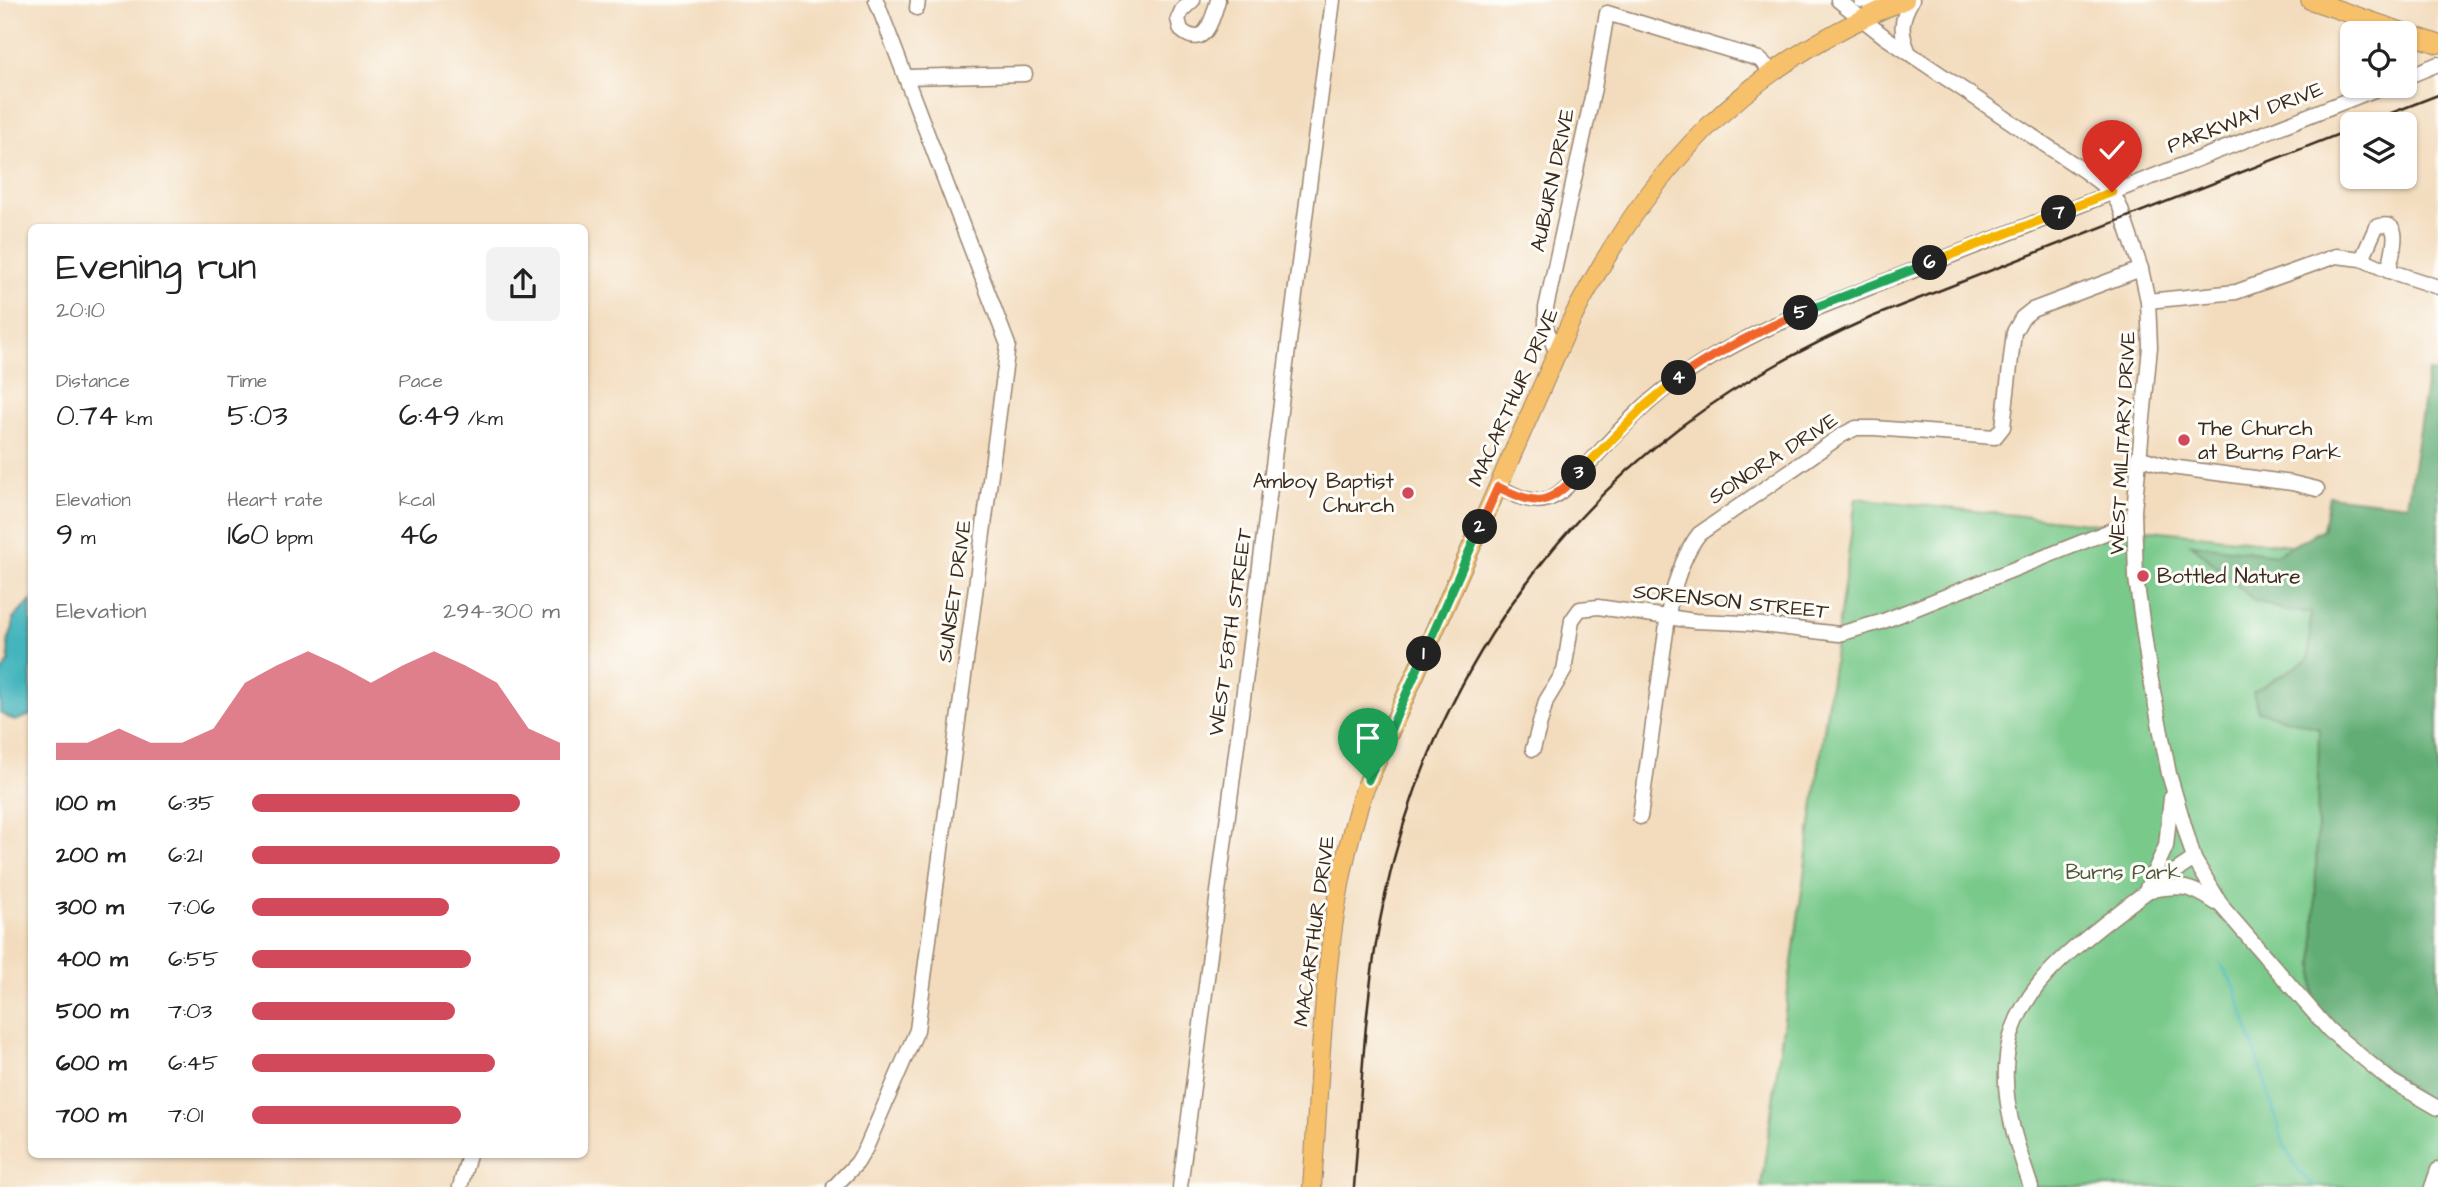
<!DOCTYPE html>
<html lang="en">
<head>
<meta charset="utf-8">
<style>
  :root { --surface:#fff; --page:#f2f2f2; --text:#222; --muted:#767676; --accent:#d1495b }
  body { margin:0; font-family:"Architects Daughter",sans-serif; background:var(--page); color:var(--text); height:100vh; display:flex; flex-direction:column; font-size:26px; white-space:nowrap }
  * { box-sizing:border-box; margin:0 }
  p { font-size:23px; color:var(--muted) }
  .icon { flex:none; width:38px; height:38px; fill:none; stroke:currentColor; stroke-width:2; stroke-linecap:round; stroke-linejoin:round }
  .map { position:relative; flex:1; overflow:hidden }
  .drawer { position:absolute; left:28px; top:224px; width:560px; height:934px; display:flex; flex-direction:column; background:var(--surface); border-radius:10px; box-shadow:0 2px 5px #0004 }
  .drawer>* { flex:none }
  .fabs { position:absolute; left:2340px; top:21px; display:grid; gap:14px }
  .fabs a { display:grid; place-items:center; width:77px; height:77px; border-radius:10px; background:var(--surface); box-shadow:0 2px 5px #0004; font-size:35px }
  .pin { position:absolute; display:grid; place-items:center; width:60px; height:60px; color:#fff; margin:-72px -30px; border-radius:50% 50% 50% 0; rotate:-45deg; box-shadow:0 0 7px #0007 }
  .pin .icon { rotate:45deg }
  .km { position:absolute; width:35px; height:35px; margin:-18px; border-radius:50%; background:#222; color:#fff; font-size:19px; line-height:35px; text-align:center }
  .round { display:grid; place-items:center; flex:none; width:74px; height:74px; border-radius:10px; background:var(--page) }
  .headline { display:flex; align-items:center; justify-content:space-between; height:119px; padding:0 28px }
  h1 { font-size:38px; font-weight:600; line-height:52px }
  .stats { display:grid; grid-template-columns:repeat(3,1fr); gap:10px; height:119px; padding:7px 28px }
  .stats div { display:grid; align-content:center }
  .stats b { font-size:30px; font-weight:600 }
  .stats small { font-size:19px; font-weight:400 }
  .stats p { font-size:19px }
  .chart { height:196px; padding:14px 28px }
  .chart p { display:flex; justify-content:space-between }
  .chart svg { width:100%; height:126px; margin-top:7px; fill:var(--accent); opacity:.7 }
  ul { padding:0 28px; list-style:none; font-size:23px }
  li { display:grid; grid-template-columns:112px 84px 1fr; align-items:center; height:52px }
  li i { height:18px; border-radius:9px; background:var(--accent) }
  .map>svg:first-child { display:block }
  .green { fill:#78c98a; stroke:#5a7a54; stroke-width:2 }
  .forest { fill:#62ad76; stroke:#4e6c4a; stroke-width:2 }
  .water { fill:#45b5bd; stroke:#40706e; stroke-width:2 }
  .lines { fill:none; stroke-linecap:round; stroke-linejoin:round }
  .stream { stroke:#45b5bd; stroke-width:2.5 }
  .minor-casing { stroke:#97836e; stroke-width:17 }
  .major-casing { stroke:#97836e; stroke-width:20 }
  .minor { stroke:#fff; stroke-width:14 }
  .major { stroke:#f7c06b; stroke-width:18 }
  .rail { stroke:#3b2a1e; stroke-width:2.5 }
  .split-1-casing { stroke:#fff; stroke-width:14 }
  .split-2-casing { stroke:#fff; stroke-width:14 }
  .split-3-casing { stroke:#fff; stroke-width:14 }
  .split-4-casing { stroke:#fff; stroke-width:14 }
  .split-5-casing { stroke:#fff; stroke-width:14 }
  .split-6-casing { stroke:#fff; stroke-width:14 }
  .split-7-casing { stroke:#fff; stroke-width:14 }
  .split-8-casing { stroke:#fff; stroke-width:14 }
  .split-1 { stroke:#22a559; stroke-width:9 }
  .split-2 { stroke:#22a559; stroke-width:9 }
  .split-3 { stroke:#f0652b; stroke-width:9 }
  .split-4 { stroke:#f5b400; stroke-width:9 }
  .split-5 { stroke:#f0652b; stroke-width:9 }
  .split-6 { stroke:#22a559; stroke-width:9 }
  .split-7 { stroke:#f5b400; stroke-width:9 }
  .split-8 { stroke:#f5b400; stroke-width:9 }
  .poi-dot { fill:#d1495b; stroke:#fdfcf7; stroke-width:2.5 }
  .labels { text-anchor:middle; stroke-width:6; stroke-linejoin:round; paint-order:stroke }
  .street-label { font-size:21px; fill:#3b2a1e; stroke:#fdfcf7 }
  .poi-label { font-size:21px; fill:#3b2a1e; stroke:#fdfcf7; text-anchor:start }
  .park-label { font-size:21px; fill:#4d5a3e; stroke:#fdfcf7 }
</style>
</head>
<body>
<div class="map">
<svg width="2438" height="1187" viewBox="0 0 2438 1187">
  <rect width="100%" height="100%" fill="#fdfcf7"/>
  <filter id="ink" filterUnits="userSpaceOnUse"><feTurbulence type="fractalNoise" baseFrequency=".0143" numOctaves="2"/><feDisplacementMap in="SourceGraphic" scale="14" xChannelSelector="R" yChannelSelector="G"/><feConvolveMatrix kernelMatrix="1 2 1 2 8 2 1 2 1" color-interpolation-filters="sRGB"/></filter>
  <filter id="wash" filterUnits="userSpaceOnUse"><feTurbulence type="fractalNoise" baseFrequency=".00686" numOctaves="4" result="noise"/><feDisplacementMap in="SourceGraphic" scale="28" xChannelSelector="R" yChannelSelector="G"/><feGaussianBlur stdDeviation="1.57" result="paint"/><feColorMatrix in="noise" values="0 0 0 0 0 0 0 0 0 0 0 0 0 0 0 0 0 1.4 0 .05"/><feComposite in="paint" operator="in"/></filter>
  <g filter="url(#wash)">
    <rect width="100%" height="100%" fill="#f3dcbd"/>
    <path class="green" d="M2438,491V1187H1761L1856,498L2410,558Z"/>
    <path class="forest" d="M2428,372L2438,373V1107L2429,1103L2313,1013L2319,728L2258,711L2253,692L2309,659L2311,613L2287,611L2255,601L2191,544L2276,555L2323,529L2329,496L2407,505Z"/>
    <path class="water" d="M31,601V715L15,721L0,713V675L9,661L8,641L13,628V619Z"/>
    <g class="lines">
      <path class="stream" d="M2220,963L2235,987L2285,1147L2300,1172L2314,1187"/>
    </g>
  </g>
  <g filter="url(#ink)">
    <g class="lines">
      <g class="minor-casing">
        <g id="minor">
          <path d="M1193,0L1182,10L1178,19L1181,30C1205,51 1213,18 1218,0"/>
          <path d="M1838,0L1885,37L2084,171L2112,192L2120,207L2141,269L2148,301L2150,347L2134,511L2136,578L2149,670L2169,774L2194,859L2224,909L2329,1030L2391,1081L2438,1108"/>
          <path d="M1861,0L1893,5"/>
          <path d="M917,8L918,0"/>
          <path d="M1909,53C1900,32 1900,20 1912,0"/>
          <path d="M906,77L1025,74"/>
          <path d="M2404,78L2438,64"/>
          <path d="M2362,259L2376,227C2407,216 2390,257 2389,271"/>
          <path d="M2148,301L2236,292L2336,256L2362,259L2389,271L2438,287"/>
          <path d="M1557,353L1546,328V308L1594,88L1607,13L1759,59L1772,71"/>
          <path d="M2138,457L2171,467L2292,483L2317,489"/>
          <path d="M1498,487C1513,494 1531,505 1548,499C1561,495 1571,481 1581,472C1603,449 1624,424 1648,403C1685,370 1730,346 1774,325L2384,86"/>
          <path d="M1533,749L1546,701L1564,671L1572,620L1580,609L1598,607L1695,621L1745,623L1839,634L1881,622L2115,529L2134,526"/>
          <path d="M1640,817L1670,603C1676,579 1684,553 1699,534L1842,435L1856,428H1874L1995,437L2003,427L2014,332L2022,318L2032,310L2141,269"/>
          <path d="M2147,888L2166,846L2171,798"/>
          <path d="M2150,890C2181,885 2190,885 2216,903"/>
          <path d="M460,1187L469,1155"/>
          <path d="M834,1187L857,1163L866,1148L917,1030L1008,345L876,0"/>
          <path d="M1180,1187L1333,0"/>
          <path d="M2031,1187C2018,1148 2004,1110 2006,1068C2008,1002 2056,962 2104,924C2133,901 2163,879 2194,859"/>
          <path d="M2432,1187L2438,1170"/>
        </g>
      </g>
      <g class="major-casing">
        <g id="major">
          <path d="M2310,0L2438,44"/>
          <path d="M1312,1187C1322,1055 1322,919 1363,793L1570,323C1647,170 1744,65 1905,0"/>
        </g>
      </g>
      <use href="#minor" class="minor"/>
      <use href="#major" class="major"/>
      <g class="rail">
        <path d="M2363,124L2438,95"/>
        <path d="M1354,1187C1362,1090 1364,991 1385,896C1424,712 1530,541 1680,427C1740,382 1804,347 1872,317L2352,129"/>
      </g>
    </g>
  </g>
  <g class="lines" filter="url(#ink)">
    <g class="split-1-casing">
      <path id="split-1" d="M1368,780L1424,654"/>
    </g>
    <g class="split-2-casing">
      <path id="split-2" d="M1424,654L1480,527"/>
    </g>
    <g class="split-3-casing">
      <path id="split-3" d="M1480,527L1498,487C1539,506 1547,507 1579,473"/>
    </g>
    <g class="split-4-casing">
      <path id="split-4" d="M1579,473L1647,404L1679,378"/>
    </g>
    <g class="split-5-casing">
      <path id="split-5" d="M1679,378C1717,351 1759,331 1801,313"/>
    </g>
    <g class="split-6-casing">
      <path id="split-6" d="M1801,313L1930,263"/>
    </g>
    <g class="split-7-casing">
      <path id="split-7" d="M1930,263L2059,213"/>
    </g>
    <g class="split-8-casing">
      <path id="split-8" d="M2059,213L2112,192"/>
    </g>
    <use href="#split-1" class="split-1"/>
    <use href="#split-2" class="split-2"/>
    <use href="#split-3" class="split-3"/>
    <use href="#split-4" class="split-4"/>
    <use href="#split-5" class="split-5"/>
    <use href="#split-6" class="split-6"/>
    <use href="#split-7" class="split-7"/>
    <use href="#split-8" class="split-8"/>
  </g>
  <g class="poi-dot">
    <circle cx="2184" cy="440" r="7"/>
    <circle cx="1408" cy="493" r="7"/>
    <circle cx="2143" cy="576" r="7"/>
  </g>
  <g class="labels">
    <g class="street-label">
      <text transform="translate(2245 117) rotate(-21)" y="7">PARKWAY DRIVE</text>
      <text transform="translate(1552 180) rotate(-78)" y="7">AUBURN DRIVE</text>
      <text transform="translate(1513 397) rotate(-66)" y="7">MACARTHUR DRIVE</text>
      <text transform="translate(2122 443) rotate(-87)" y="7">WEST MILITARY DRIVE</text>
      <text transform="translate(1773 458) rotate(-33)" y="7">SONORA DRIVE</text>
      <text transform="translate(954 591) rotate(-82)" y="7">SUNSET DRIVE</text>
      <text transform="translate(1731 601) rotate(6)" y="7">SORENSON STREET</text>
      <text transform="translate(1230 632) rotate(-82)" y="7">WEST 58TH STREET</text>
      <text transform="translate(1314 931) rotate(-82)" y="7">MACARTHUR DRIVE</text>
    </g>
    <g class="poi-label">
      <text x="2198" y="435">The Church<tspan x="2198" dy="24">at Burns Park</tspan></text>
      <text x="1394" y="488" text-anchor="end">Amboy Baptist<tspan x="1394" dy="24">Church</tspan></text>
      <text x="2157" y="583">Bottled Nature</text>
    </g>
    <g class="park-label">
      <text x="2123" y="879">Burns Park</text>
    </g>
  </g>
</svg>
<div class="fabs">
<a><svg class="icon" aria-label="locate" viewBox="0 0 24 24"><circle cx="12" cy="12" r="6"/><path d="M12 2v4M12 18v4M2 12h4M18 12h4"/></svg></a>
<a><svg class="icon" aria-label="layers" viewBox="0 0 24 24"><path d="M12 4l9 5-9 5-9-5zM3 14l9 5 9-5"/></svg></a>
</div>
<div class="pin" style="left:1368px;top:780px;background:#1e9e55"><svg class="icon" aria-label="arrive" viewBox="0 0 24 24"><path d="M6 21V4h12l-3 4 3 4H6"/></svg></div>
<div class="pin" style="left:2112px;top:192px;background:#d93025"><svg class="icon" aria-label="check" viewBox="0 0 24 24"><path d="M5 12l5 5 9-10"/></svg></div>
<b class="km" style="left:1424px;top:654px">1</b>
<b class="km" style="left:1480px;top:527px">2</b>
<b class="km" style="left:1579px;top:473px">3</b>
<b class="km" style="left:1679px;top:378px">4</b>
<b class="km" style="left:1801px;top:313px">5</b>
<b class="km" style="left:1930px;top:263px">6</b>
<b class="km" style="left:2059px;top:213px">7</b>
<section class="drawer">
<div class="headline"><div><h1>Evening run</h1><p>20:10</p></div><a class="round"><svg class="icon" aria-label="share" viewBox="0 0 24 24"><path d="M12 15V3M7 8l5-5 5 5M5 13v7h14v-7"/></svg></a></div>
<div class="stats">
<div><p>Distance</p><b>0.74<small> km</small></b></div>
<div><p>Time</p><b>5:03</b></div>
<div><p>Pace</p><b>6:49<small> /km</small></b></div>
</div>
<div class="stats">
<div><p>Elevation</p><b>9<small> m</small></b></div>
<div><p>Heart rate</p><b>160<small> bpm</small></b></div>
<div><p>kcal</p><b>46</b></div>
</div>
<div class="chart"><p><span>Elevation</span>294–300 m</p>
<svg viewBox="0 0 160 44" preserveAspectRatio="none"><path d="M0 44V38L10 38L20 33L30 38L40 38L50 33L60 17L70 11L80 6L90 11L100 17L110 11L120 6L130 11L140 17L150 33L160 38V44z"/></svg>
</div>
<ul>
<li><b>100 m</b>6:35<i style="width:87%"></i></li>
<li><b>200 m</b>6:21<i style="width:100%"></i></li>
<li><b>300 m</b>7:06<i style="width:64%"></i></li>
<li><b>400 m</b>6:55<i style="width:71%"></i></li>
<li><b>500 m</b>7:03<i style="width:66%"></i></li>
<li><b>600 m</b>6:45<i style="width:79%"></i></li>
<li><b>700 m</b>7:01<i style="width:68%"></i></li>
</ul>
</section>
</div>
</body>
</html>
